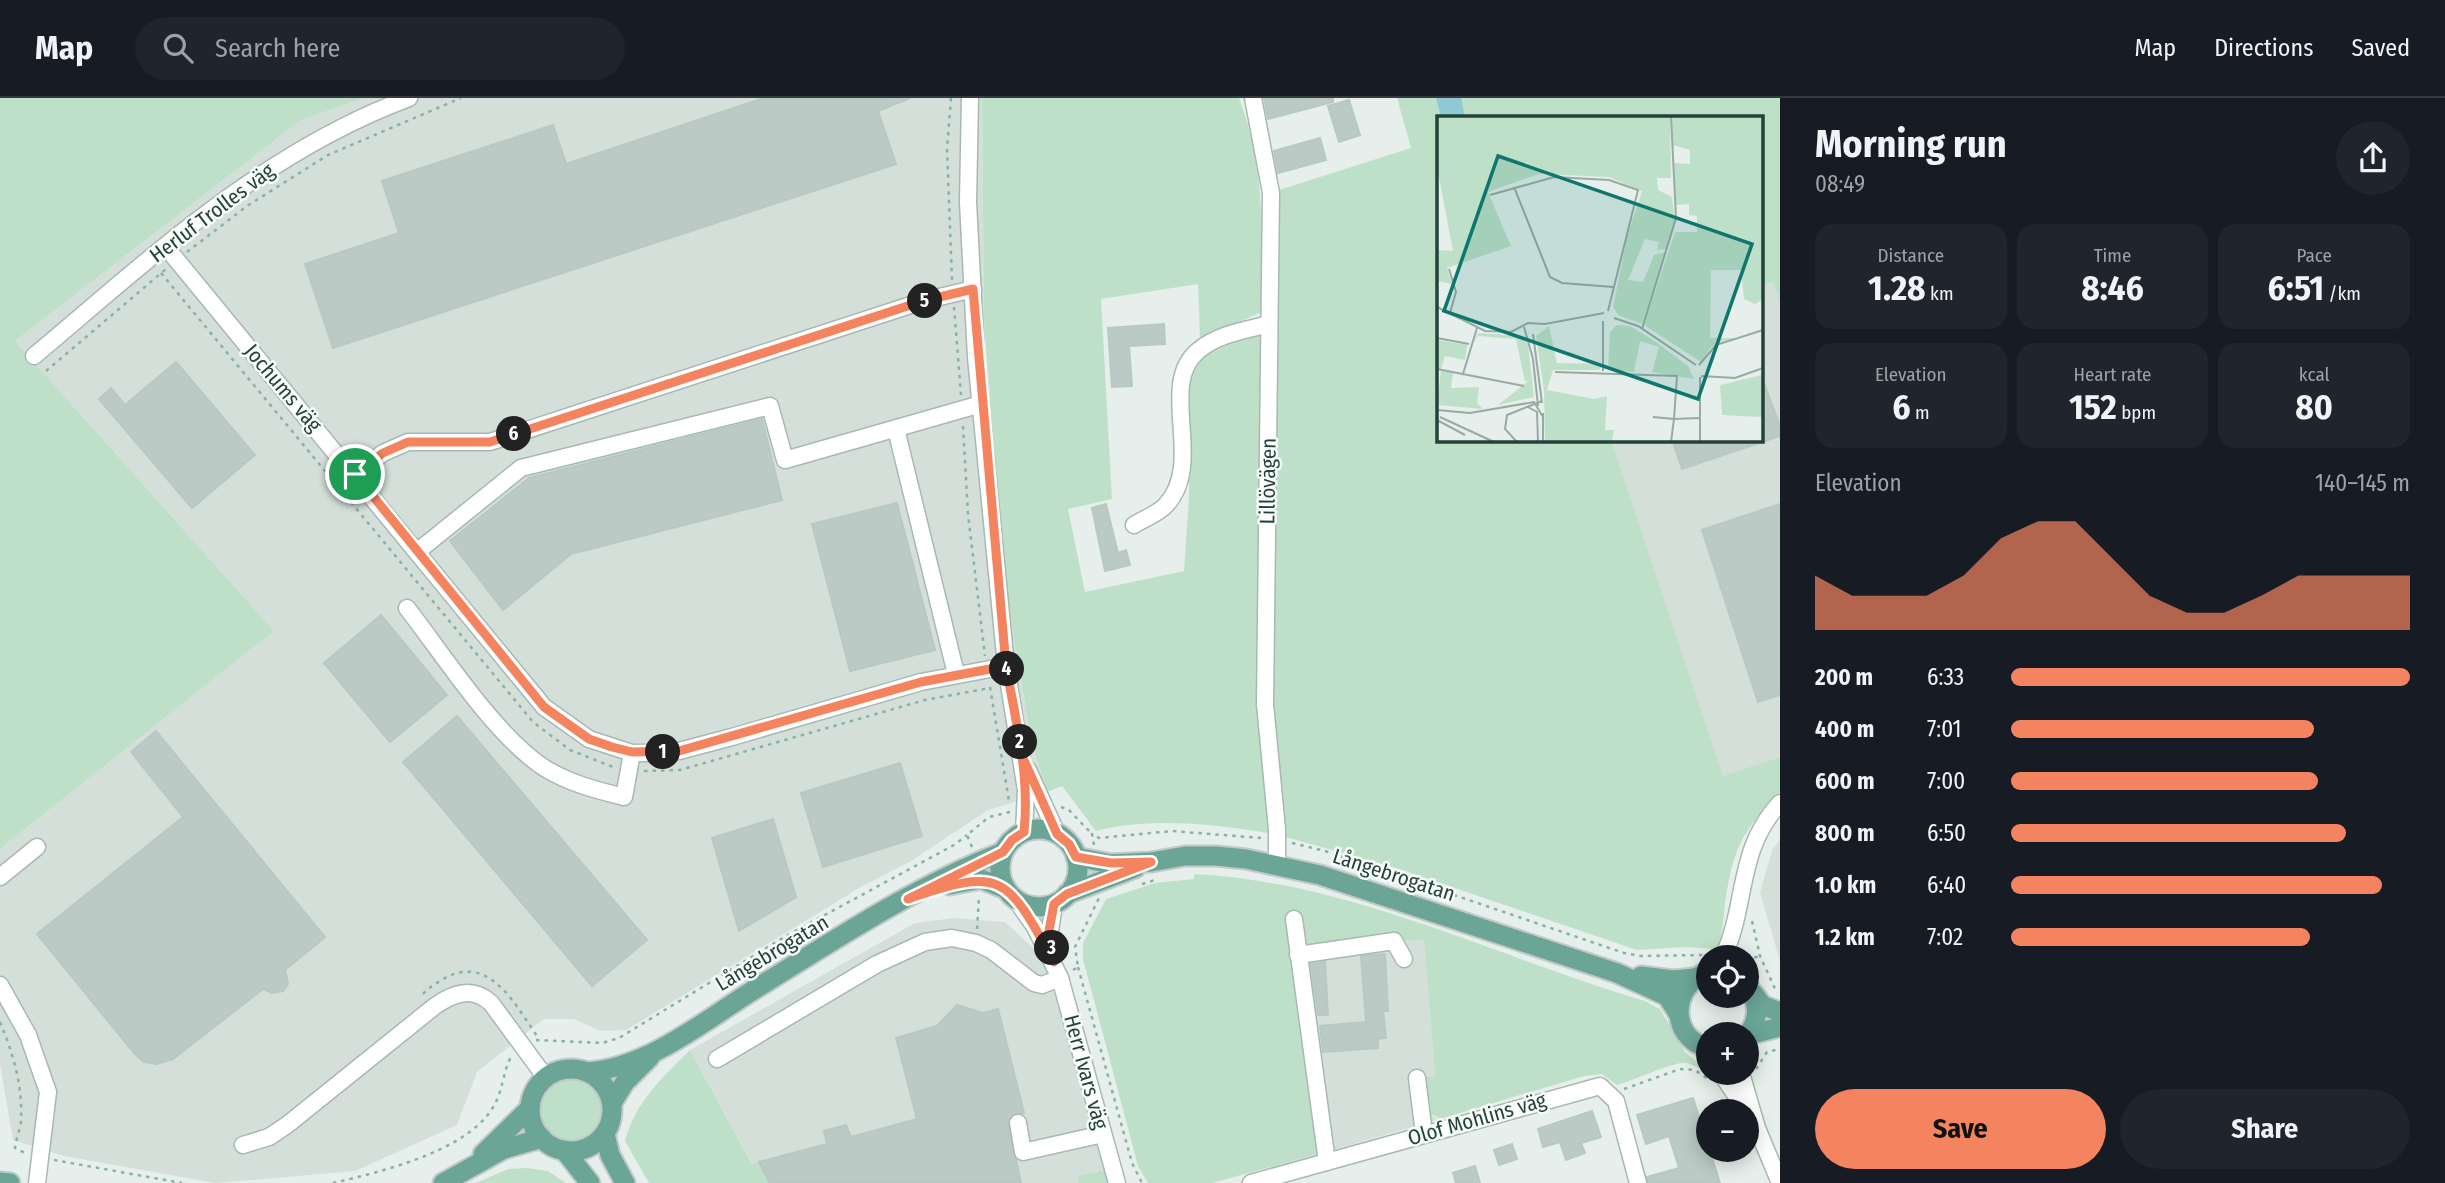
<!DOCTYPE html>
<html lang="en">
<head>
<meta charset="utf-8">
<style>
  :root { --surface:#171b24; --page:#20242c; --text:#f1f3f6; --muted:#9ea1a6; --line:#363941; --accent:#f4845f }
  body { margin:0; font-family:"Fira Sans Condensed",sans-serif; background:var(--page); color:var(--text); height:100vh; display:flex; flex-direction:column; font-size:26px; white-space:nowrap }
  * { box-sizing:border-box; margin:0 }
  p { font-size:23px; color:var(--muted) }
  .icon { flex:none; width:38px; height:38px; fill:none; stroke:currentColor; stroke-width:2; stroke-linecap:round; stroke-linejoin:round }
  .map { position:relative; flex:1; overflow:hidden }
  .side { display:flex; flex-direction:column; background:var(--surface); width:665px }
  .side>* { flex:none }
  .tools { position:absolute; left:1696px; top:847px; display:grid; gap:14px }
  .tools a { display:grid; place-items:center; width:63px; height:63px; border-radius:50%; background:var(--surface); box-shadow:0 4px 18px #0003; font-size:35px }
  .pin { position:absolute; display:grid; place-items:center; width:60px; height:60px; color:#fff; margin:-30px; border:4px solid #fff; border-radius:50%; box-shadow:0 2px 7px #0007 }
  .km { position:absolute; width:35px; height:35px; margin:-18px; border-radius:50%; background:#222; color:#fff; font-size:19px; line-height:35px; text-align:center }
  .round { display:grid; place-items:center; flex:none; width:74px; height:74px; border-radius:37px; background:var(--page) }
  .headline { display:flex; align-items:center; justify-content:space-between; height:119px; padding:0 35px }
  h1 { font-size:38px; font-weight:700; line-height:52px }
  .metrics { display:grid; grid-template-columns:repeat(3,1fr); gap:10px; height:119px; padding:7px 35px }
  .metrics div { display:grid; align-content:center; border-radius:18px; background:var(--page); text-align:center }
  .metrics b { font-size:35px; font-weight:700 }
  .metrics small { font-size:19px; font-weight:400 }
  .metrics p { font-size:19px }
  .chart { height:196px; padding:14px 35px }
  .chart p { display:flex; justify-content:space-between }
  .chart svg { width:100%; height:126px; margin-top:7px; fill:var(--accent); opacity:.7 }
  .action { display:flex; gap:14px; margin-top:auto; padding:14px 35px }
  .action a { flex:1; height:80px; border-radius:42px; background:var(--accent); color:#111; font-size:28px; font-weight:700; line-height:80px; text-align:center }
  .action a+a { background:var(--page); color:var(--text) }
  ul { padding:0 35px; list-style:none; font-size:23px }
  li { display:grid; grid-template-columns:112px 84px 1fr; align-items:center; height:52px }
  li i { height:18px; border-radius:9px; background:var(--accent) }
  header { display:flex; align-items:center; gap:42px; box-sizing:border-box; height:98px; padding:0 35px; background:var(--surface); border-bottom:2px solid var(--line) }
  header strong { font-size:33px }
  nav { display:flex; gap:38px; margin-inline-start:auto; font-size:24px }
  .search { width:490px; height:63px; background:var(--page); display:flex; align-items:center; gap:18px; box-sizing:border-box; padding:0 24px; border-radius:38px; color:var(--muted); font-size:26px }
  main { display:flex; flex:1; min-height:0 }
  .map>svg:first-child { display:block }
  .built { fill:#d4dfda }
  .green { fill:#bfe0c8 }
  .water { fill:#8ec9d4 }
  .building { fill:#bbcac4; stroke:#b8c9c2; stroke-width:2 }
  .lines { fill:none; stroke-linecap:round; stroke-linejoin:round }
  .minor-casing { stroke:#a8b8b2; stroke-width:19 }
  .major-casing { stroke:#c2cac8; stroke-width:23 }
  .path { stroke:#86b3a5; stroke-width:2.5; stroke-dasharray:3.5 5; stroke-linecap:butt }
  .minor { stroke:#fff; stroke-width:16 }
  .major { stroke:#6aa596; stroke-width:19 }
  .route-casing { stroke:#fff; stroke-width:14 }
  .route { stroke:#f4845f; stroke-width:9 }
  .labels { text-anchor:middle; stroke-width:5; stroke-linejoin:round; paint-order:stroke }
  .street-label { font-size:21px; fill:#24423a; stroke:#f7fbf9 }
  .inset-road { fill:none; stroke:#98aaa4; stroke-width:2 }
  .view { fill:#0f766e; fill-opacity:0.15; stroke:#0f766e; stroke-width:3.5 }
  .inset-edge { fill:none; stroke:#24423a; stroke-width:3.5 }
</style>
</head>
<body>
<header>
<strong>Map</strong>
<div class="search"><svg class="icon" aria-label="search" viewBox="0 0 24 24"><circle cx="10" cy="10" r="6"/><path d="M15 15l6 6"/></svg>Search here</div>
<nav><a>Map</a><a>Directions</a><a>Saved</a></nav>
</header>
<main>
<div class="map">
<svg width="1780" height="1085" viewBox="0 0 1780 1085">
  <rect width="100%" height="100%" fill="#e6efeb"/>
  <g class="built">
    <path d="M365,0H982L984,223L1006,491L1031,642L1047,694L988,712L911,763L861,789L626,932L601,933L574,921H544L477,974L457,1027L355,1073L215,1085L64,1058L13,1042L0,966V751L274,533L15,243L301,22Z"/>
    <path d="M1773,184L1780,206V659L1723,679L1611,341H1761V188Z"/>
    <path d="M1780,742V863L1760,795L1772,752Z"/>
    <path d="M954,820L1005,824L1044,860L1105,1072L1077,1078L1079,1085H770L753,1067L690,952L915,825Z"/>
    <path d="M1424,842L1435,978L1424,979L1433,1019L1440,1021L1318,1056L1290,849Z"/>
  </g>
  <g class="green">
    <path d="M0,0H365L301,22L15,243L274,533L0,751Z"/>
    <path d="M982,0H1239C1266,70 1262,141 1262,214L1200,240L1198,186L1101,201L1112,401L1068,411L1085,494L1184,473L1189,398L1190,281L1203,259L1228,247L1261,236L1256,591L1269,694L1268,735C1213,726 1151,719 1096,733L1062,688L1047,694L1031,642L1006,491L984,223Z"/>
    <path d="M1397,0H1780V206L1773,184L1761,188V19H1439V341H1611L1723,678L1780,659V694C1750,726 1736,742 1728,787C1723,809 1725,830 1717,851L1686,849L1637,852L1396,770L1282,738L1273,615L1276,93L1411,50Z"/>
    <path d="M1194,776C1351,784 1496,859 1645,903L1660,911L1685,954L1708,974C1701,972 1694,967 1687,965C1674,963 1634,983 1617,987L1602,976L1584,978L1440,1021L1429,1015L1423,979L1435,978L1424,842L1290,849L1318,1056L1212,1085H1148L1138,1068L1083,861V845L1106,801L1155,785L1194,781Z"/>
    <path d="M690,952L752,1066L759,1064L770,1085H649L625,1043C636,1003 662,980 690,952Z"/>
    <circle cx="571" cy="1012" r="32"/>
    <path d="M527,1070L548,1073L566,1085H476L508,1071Z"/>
    <path d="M1105,1072L1107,1085H1079L1077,1078Z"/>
  </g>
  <path class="water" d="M1436,0H1461L1465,19H1441Z"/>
  <g class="building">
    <path d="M764,0H910L878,13L896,66L333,250L305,166L399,135L382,83L553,27L566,66Z"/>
    <path d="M1264,0H1333V4L1268,21Z"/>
    <path d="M1349,2L1360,37L1339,44L1328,8Z"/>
    <path d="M1320,40L1326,62L1278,75L1274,53Z"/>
    <path d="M1164,226L1165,246L1129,248L1132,288L1112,289L1108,230Z"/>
    <path d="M176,264L255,357L192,410L99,301L111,290L125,307Z"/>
    <path d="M1761,277L1780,328V338L1682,371L1672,341H1761Z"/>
    <path d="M762,321L782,402L571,456L503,512L450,443L529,380Z"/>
    <path d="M897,405L935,552L850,573L812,426Z"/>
    <path d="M1106,406L1118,455L1126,452L1130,467L1105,473L1092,410Z"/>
    <path d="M1780,406V597L1758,604L1702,432Z"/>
    <path d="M381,517L447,597L390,644L324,565Z"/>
    <path d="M457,618L647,842L592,888L403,664Z"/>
    <path d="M156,633L325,839L285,872L288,886L283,893L272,895L263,891L173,961L157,966L144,964L134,955L37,836L183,719L131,654Z"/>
    <path d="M900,665L922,738L823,769L801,695Z"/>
    <path d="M773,721L796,799L739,833L712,740Z"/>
    <path d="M1385,856L1388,913H1383L1386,940L1378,941V950L1323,954L1320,928L1366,924L1361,858Z"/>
    <path d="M1325,864L1328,917H1318L1311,866Z"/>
    <path d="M957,907L983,915L998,911L1024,1015L1012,1017L1008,1026L1021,1085H770L759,1064L827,1046L824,1033L846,1027L851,1039L917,1021L896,940L937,928Z"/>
    <path d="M1693,1000L1720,1085H1648L1647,1079L1679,1070L1669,1038L1646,1046L1637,1017Z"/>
    <path d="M1592,1013L1601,1039L1581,1045L1585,1055L1566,1062L1560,1044L1543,1049L1538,1031Z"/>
    <path d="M1512,1046L1517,1061L1499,1067L1494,1052Z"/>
    <path d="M1475,1068L1480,1085H1456L1453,1075Z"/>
  </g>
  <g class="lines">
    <g class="minor-casing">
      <g id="minor">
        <path d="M970,0L968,104L976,259L1006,568L1026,692L1024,734"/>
        <path d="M1253,0L1271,95L1265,606L1277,731V767"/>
        <path d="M166,149L544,609L589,641L632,655H653L679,653L732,639L921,584L1006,568"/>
        <path d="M34,258C151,160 263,54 409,0"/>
        <path d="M896,331L956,576"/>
        <path d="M355,376L383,355L408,344H490L923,203L973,191"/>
        <path d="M1134,427C1143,421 1158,416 1166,407C1206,364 1156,286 1199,252C1218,236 1246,232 1269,226"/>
        <path d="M418,453L521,370L770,308L785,362L981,306"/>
        <path d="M407,510C445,559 493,635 543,669C568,685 596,692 624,699L632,655"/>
        <path d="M1028,672L1057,736"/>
        <path d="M0,779L37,749"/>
        <path d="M1016,802L1035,829L1060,880L1117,1085"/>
        <path d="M1294,821L1327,1064"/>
        <path d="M1052,851L1050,833L1054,806"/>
        <path d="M1298,857L1394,843L1404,861"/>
        <path d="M1723,859C1748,806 1736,752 1780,705"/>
        <path d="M0,887L28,937L48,994L37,1085"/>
        <path d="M717,961L877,866L925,844L952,840L976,845L991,852L1034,885L1042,887L1060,880"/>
        <path d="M1721,975L1745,1011"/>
        <path d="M1741,975L1757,1030L1780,1085"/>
        <path d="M1417,980L1424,1036"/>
        <path d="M1018,1025L1023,1054L1103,1036"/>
        <path d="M243,1047L269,1039L287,1027L435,908C455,894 473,889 491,905L546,980"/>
        <path d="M1251,1085L1600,988L1616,1003L1638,1085"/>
      </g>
    </g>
    <g class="major-casing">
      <g id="major">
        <circle cx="1039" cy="770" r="39"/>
        <path d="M1076,759L1111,766L1151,764L1185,758H1216L1246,761L1320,777L1617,875L1667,898L1678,915"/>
        <path d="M949,787L981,781L1006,791"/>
        <path d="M1067,796L1135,770"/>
        <path d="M1708,874C1671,886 1668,940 1708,950"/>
        <path d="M1641,878L1673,882L1695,880"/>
        <path d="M1746,886C1760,903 1760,922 1746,939"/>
        <path d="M1754,896L1762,907L1780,914"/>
        <path d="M1748,937L1780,929"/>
        <circle cx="571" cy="1012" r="41"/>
        <path d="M587,974C647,970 703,924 752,893C833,843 915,788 1003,754"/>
        <path d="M612,1005L625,984L650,959"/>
        <path d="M605,1036L610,1057L625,1085"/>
        <path d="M564,1052L590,1085"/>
        <path d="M483,1056L530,1010"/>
        <path d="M0,1084L10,1085"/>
        <path d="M443,1085L504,1051L542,1040"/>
      </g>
    </g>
    <g class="path">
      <path d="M951,0L947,51L952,182"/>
      <path d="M187,154L247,108L328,57L461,0"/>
      <path d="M161,175L533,624L570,652L613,669"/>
      <path d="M954,209L961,297"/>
      <path d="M46,273L166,171"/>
      <path d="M963,328L968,416L985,558"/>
      <path d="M990,589L1009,703"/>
      <path d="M644,673L680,672L925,602L990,590"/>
      <path d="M1061,709L1069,712L1092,736"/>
      <path d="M1292,745L1325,753L1624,855L1641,858L1704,857"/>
      <path d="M1094,747L1092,736L1099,740L1172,733L1261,740"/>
      <path d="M972,749L967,737L989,719L1010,714"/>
      <path d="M1142,786L1155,782"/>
      <path d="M1752,823L1760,858L1777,895"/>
      <path d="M977,831L979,799"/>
      <path d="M1746,862L1760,858"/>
      <path d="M1078,869L1132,1065L1142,1085"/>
      <path d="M1073,872L1078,869L1075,849L1099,800"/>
      <path d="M423,896C429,889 437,885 445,880C491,855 517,910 539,941"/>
      <path d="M0,924C13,955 23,988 21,1023C20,1032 16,1041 15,1050L27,1056"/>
      <path d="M536,942L602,945L619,940L786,838L954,747L967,737"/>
      <path d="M1756,971L1767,954L1780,951"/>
      <path d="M1624,991L1680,971L1695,972L1708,981"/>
      <path d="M54,1062L182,1085"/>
      <path d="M333,1085C380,1074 460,1055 490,1014C504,994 502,975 511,959"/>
    </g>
    <use href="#minor" class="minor"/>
    <use href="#major" class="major"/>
  </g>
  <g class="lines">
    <g class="route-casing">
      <path id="route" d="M355,376L544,609L589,641L612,649L632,654L679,653L921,584L1006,568C1016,623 1030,678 1024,734L1012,742L1003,754L908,801C1003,768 1007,778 1054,864L1049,833L1054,806L1067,796L1151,764L1111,765L1076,759L1069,746L1057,736L1023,660L1006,568L973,191L923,203L490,344H408L383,355L355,376"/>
    </g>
    <use href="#route" class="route"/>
  </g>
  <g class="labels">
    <g class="street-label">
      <text transform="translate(212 115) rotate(-37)" y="7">Herluf Trolles väg</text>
      <text transform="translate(283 290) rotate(50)" y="7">Jochums väg</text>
      <text transform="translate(1268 383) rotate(-89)" y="7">Lillövägen</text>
      <text transform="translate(1394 777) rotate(18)" y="7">Långebrogatan</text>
      <text transform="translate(772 855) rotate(-31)" y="7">Långebrogatan</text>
      <text transform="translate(1086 974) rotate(75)" y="7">Herr Ivars väg</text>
      <text transform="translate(1477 1021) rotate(-16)" y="7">Olof Mohlins väg</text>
    </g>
  </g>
  <g transform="translate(1437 18)">
    <rect width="326" height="326" fill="#e6efeb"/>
    <path d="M0,0H233L234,62H220L221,74L235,81L238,107L230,133L220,134L222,126L208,123L191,164L206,166L217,139L229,136L205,208L181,199L176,191L190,121L205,75L172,61L102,58L51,76L74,130L10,152L15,168L0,165V134L16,135L0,51ZM234,0H325V184L318,188L307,183L304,154H274L273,222H304L274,231L264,246L207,209L238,116H260V100L252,99V88L239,89L236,47L253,48V34L235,29ZM179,209L193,210L216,224L251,250L257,263L215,256L222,231L203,225L197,256L171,254L173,217ZM112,210L120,247L166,248L162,254H116L110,274L157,283L170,280L168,314H177L175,325H108L107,274L99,220ZM41,217L86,220L91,229L97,281L61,289L94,263L88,266L79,223L41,220L37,227ZM0,224L30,229L28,244L8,240L4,253L0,252ZM4,255L16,257L14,272L42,271L40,287L46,293L0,289ZM325,259V301L285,299L283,269Z" fill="#bfe0c8"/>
    <path class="inset-road" d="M77,71L113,161L125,167L176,171M53,79L117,61L172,64L201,74L171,195M12,153L19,176L13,197M0,191L48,215L75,216M177,202L201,210L259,249M166,205V255M87,211L96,243L101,290M205,213L239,102L234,0M74,216L91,207L108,208L167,197M96,218L105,287M0,222L32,228M262,249L279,229L326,214M0,253L87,270M118,256L240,260L237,303L262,302M26,258L40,212M264,260L298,262L326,252M263,261V326M91,291L100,296L101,326M0,294L33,297L97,286L106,301M106,297V326M3,301L57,326M216,301L237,303L234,326M0,304L28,319M80,326L68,313L70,299L105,285"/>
    <path class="view" d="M61,40L315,128L261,283L7,195Z"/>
    <rect width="326" height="326" class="inset-edge"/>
  </g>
</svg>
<div class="tools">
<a><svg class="icon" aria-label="locate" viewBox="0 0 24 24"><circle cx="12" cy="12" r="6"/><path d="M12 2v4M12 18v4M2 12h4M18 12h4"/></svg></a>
<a>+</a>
<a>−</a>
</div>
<div class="pin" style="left:355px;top:376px;background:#1e9e55"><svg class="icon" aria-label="arrive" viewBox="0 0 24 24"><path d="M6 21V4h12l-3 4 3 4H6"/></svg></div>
<b class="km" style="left:663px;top:654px">1</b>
<b class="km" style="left:1020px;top:644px">2</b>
<b class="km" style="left:1052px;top:850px">3</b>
<b class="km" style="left:1007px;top:571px">4</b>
<b class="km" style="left:925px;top:203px">5</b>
<b class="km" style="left:514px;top:336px">6</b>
</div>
<section class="side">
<div class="headline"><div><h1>Morning run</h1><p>08:49</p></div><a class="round"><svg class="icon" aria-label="share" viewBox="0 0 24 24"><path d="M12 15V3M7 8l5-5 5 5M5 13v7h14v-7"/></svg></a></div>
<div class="metrics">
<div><p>Distance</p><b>1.28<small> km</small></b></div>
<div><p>Time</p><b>8:46</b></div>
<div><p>Pace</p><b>6:51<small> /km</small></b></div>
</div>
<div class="metrics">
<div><p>Elevation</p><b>6<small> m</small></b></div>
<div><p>Heart rate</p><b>152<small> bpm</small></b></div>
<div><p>kcal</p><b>80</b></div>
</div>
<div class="chart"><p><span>Elevation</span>140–145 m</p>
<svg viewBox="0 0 160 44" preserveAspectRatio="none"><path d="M0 44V25L10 32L20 32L30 32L40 25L50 12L60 6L70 6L80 19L90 32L100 38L110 38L120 32L130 25L140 25L150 25L160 25V44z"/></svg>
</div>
<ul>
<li><b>200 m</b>6:33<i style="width:100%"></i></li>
<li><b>400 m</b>7:01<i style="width:76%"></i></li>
<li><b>600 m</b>7:00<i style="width:77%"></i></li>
<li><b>800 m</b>6:50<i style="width:84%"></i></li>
<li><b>1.0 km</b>6:40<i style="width:93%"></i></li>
<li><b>1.2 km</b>7:02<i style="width:75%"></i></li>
</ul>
<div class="action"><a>Save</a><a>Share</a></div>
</section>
</main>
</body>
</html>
